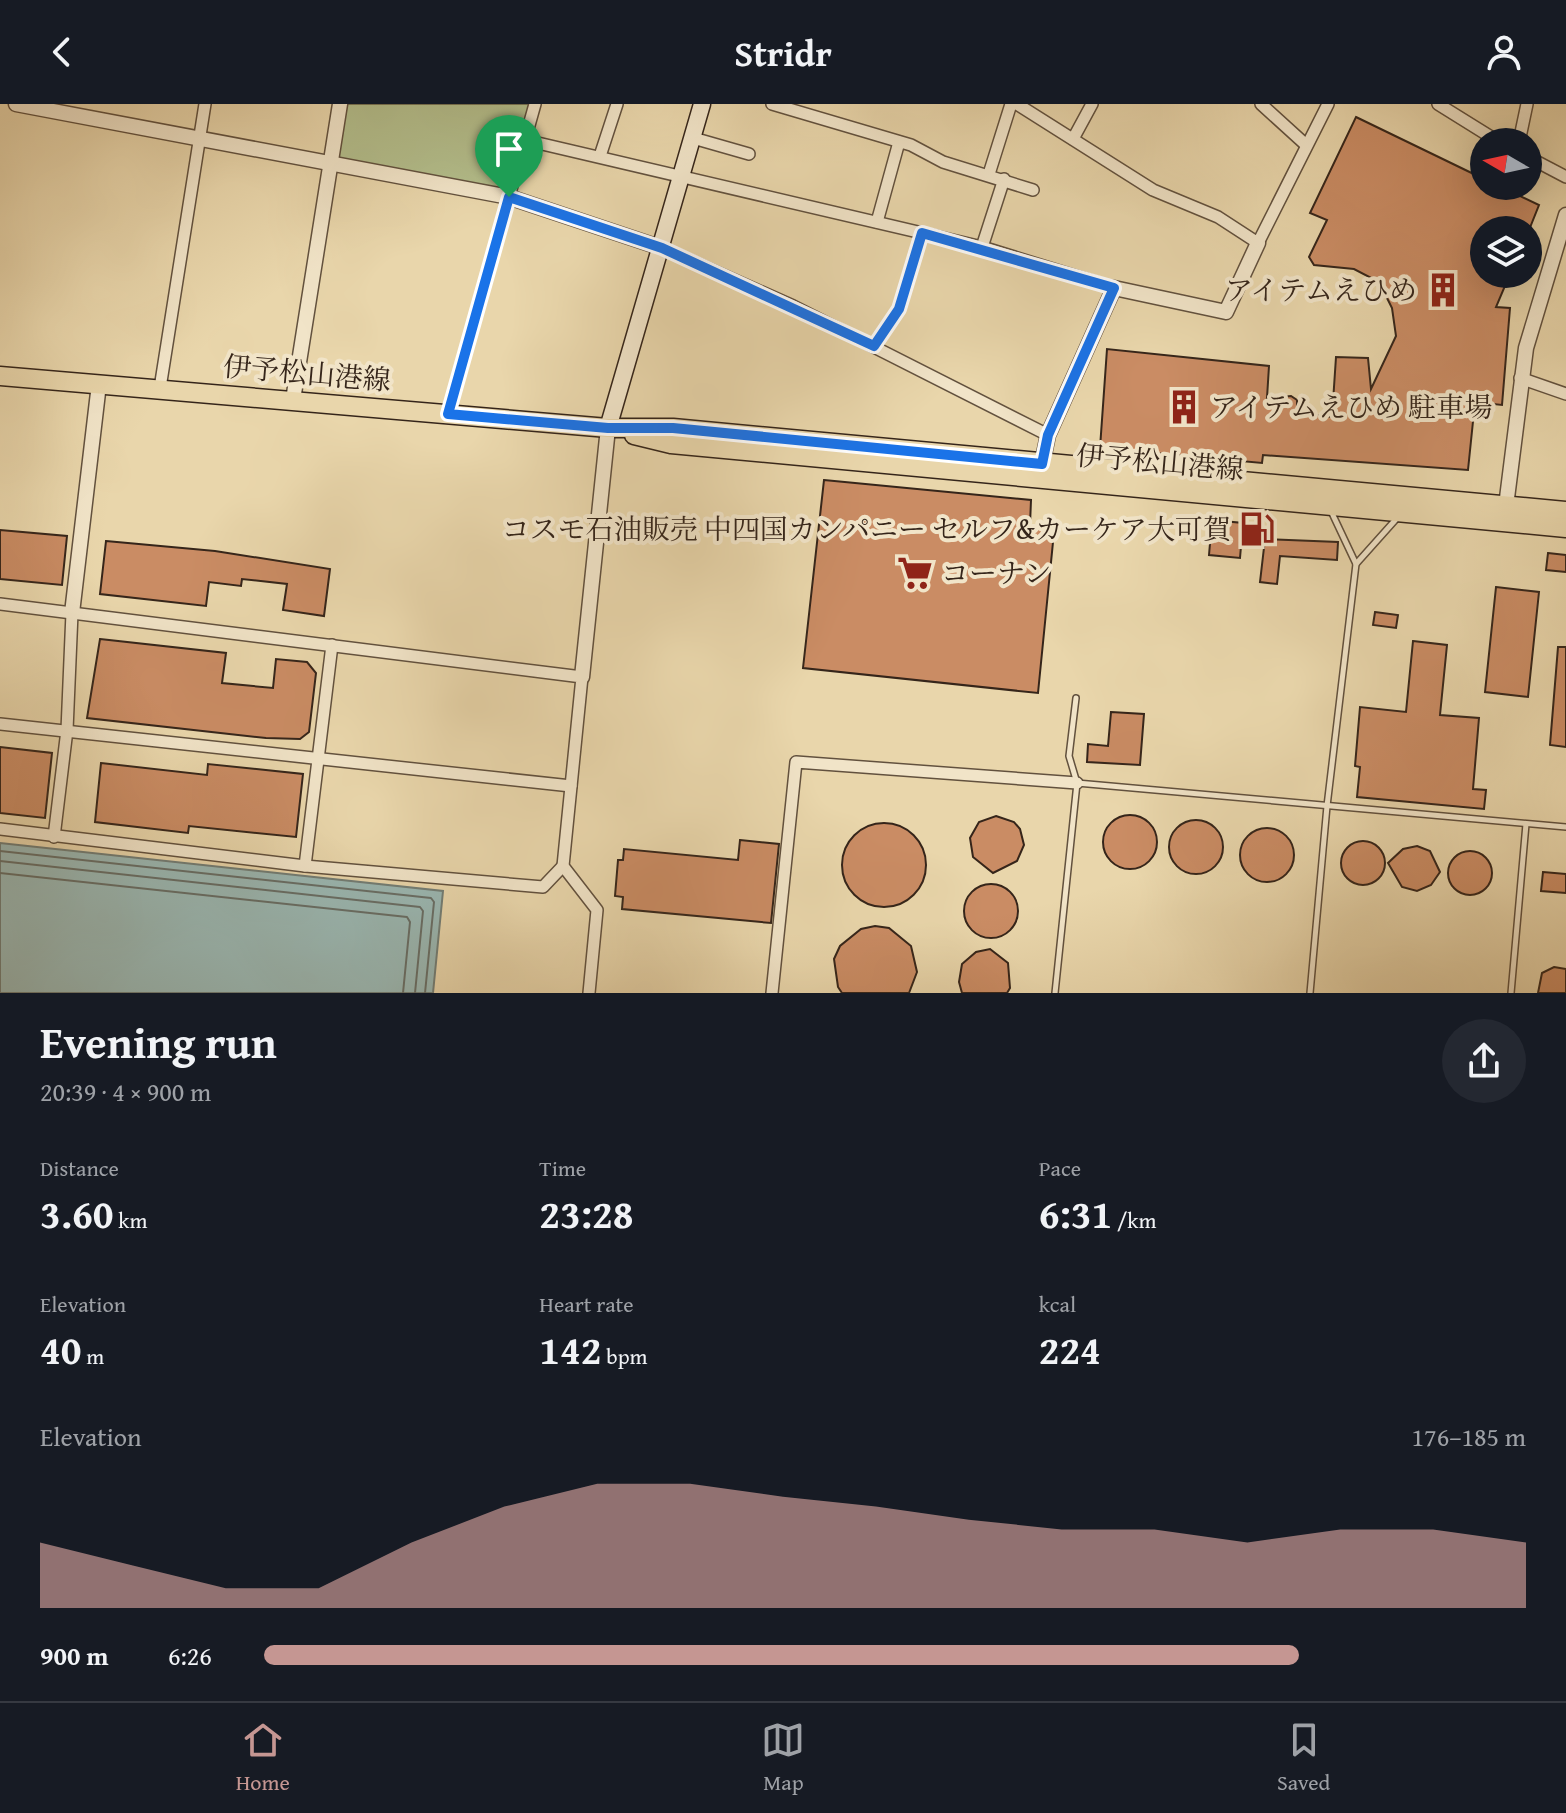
<!DOCTYPE html>
<html lang="en">
<head>
<meta charset="utf-8">
<style>
  :root { --surface:#171b24; --page:#242831; --text:#f1f3f6; --muted:#9ea1a6; --line:#363941; --accent:#c59692 }
  body { margin:0; font-family:"Gentium Book Plus","Noto Serif JP",serif; background:var(--page); color:var(--text); height:100vh; display:flex; flex-direction:column; font-size:30px; white-space:nowrap }
  * { box-sizing:border-box; margin:0 }
  p { font-size:26px; color:var(--muted) }
  .icon { flex:none; width:44px; height:44px; fill:none; stroke:currentColor; stroke-width:2; stroke-linecap:round; stroke-linejoin:round }
  .map { position:relative; height:889px; overflow:hidden }
  .details { display:flex; flex-direction:column; background:var(--surface); flex:1 }
  .details>* { flex:none }
  .needle { width:52px; rotate:279deg }
  .fabs { position:absolute; left:1470px; top:24px; display:grid; gap:16px }
  .fabs a { display:grid; place-items:center; width:72px; height:72px; border-radius:50%; background:var(--surface); box-shadow:0 8px 32px #0002; font-size:40px }
  .pin { position:absolute; display:grid; place-items:center; width:68px; height:68px; color:#fff; margin:-82px -34px; border-radius:50% 50% 50% 0; rotate:-45deg; box-shadow:0 0 8px #0007 }
  .pin .icon { rotate:45deg }
  .round { display:grid; place-items:center; flex:none; width:84px; height:84px; border-radius:42px; background:var(--page) }
  .head { display:flex; align-items:center; justify-content:space-between; height:136px; padding:0 40px }
  h1 { font-size:44px; font-weight:600; line-height:60px }
  .figures { display:grid; grid-template-columns:repeat(3,1fr); gap:12px; height:136px; padding:8px 40px }
  .figures div { display:grid; align-content:center }
  .figures b { font-size:40px; font-weight:600 }
  .figures small { font-size:22px; font-weight:400 }
  .figures p { font-size:22px }
  .chart { height:224px; padding:16px 40px }
  .chart p { display:flex; justify-content:space-between }
  .chart svg { width:100%; height:144px; margin-top:8px; fill:var(--accent); opacity:.7 }
  ul { padding:0 40px; list-style:none; font-size:26px }
  li { display:grid; grid-template-columns:128px 96px 1fr; align-items:center; height:60px }
  li i { height:20px; border-radius:10px; background:var(--accent) }
  header { display:flex; justify-content:space-between; align-items:center; height:104px; padding:0 40px; background:var(--surface); font-size:36px; font-weight:600 }
  .tab-bar { display:flex; justify-content:space-around; align-items:center; height:112px; border-top:2px solid var(--line); background:var(--surface); font-size:22px; color:var(--muted) }
  .tab-bar a { display:grid; justify-items:center; gap:4px }
  .tab-bar .selected { color:var(--accent) }
  .map>svg:first-child { display:block }
  .green { fill:#b3be8c; stroke:#747253; stroke-width:2 }
  .water { fill:#9ab7b2; stroke:#727d75; stroke-width:2 }
  .lines { fill:none; stroke-linecap:round; stroke-linejoin:round }
  .shore { stroke:#686e66; stroke-width:2 }
  .building { fill:#ca8c64; stroke:#35251a; stroke-width:2 }
  .service-casing { stroke:#62513e; stroke-width:8 }
  .minor-casing { stroke:#62513e; stroke-width:14 }
  .tertiary-casing { stroke:#62513e; stroke-width:17 }
  .secondary-casing { stroke:#35251a; stroke-width:19 }
  .primary-casing { stroke:#35251a; stroke-width:21 }
  .service { stroke:#f1e4c8; stroke-width:5 }
  .minor { stroke:#f1e4c8; stroke-width:11 }
  .tertiary { stroke:#f1e4c8; stroke-width:14 }
  .secondary { stroke:#f1e4c8; stroke-width:16 }
  .primary { stroke:#e9d6ab; stroke-width:18 }
  .route-casing { stroke:#fff; stroke-width:16 }
  .route { stroke:#1a73e8; stroke-width:10 }
  .labels { text-anchor:middle; stroke-width:8; stroke-linejoin:round; paint-order:stroke }
  .poi-label { font-size:28px; fill:#35251a; stroke:#f1e4c8; text-anchor:end }
  .street-label { font-size:28px; fill:#35251a; stroke:#f1e4c8 }
</style>
</head>
<body>
<header><svg class="icon" aria-label="back" viewBox="0 0 24 24"><path d="M15 5l-7 7 7 7"/></svg>Stridr<svg class="icon" aria-label="person" viewBox="0 0 24 24"><circle cx="12" cy="8" r="4"/><path d="M4 21q1-7 8-7t8 7"/></svg></header>
<div class="map">
<svg width="1566" height="889" viewBox="0 0 1566 889">
  <rect width="100%" height="100%" fill="#e9d6ab"/>
  <filter id="stains"><feTurbulence type="fractalNoise" baseFrequency=".0025" numOctaves="4"/><feColorMatrix values="0 0 0 0 .2 0 0 0 0 .09 0 0 0 0 .02 0 0 0 .5 -.17"/></filter>
  <radialGradient id="worn" r=".72"><stop offset=".6" stop-color="#630" stop-opacity="0"/><stop offset="1" stop-color="#630" stop-opacity=".3"/></radialGradient>
  <path class="green" d="M345,0H531L507,88L336,54Z"/>
  <path class="water" d="M0,739L443,787L433,889H0Z"/>
  <g class="lines">
    <g class="shore">
      <path d="M0,747L431,794L434,798L425,889"/>
      <path d="M0,757L420,803L423,807L415,889"/>
      <path d="M0,769L407,813L410,818L403,889"/>
    </g>
  </g>
  <g class="building">
    <path d="M1356,13L1484,75V82H1499L1539,101L1529,126H1484V170H1510L1496,203L1510,204L1502,301L1475,298L1468,366L1263,351L1262,359L1100,344L1107,245L1269,262L1267,294L1291,292L1297,296V309L1332,313L1336,253L1368,254L1371,285L1396,232L1392,204L1379,178L1354,165L1314,161L1309,153L1327,116L1310,109Z"/>
    <path d="M824,376L1031,396L1030,421L1054,428L1038,589L803,564Z"/>
    <path d="M1212,416L1243,419L1240,454L1209,451Z"/>
    <path d="M0,426L67,432L62,481L0,475Z"/>
    <path d="M1265,435L1338,438L1337,456L1280,452L1277,480L1260,478Z"/>
    <path d="M106,437L215,447L330,465L324,512L283,506L287,480L242,475L241,482L209,478L206,502L100,490Z"/>
    <path d="M1548,449L1566,451V468L1546,466Z"/>
    <path d="M1496,483L1539,488L1528,593L1485,588Z"/>
    <path d="M1375,508L1398,511L1396,524L1373,521Z"/>
    <path d="M100,535L226,549L222,579L273,584L276,555L307,558L316,569L309,628L300,635L266,634L87,614Z"/>
    <path d="M1413,537L1447,541L1440,611L1479,614L1473,685L1486,686L1484,705L1357,693L1360,663L1355,662L1360,603L1406,608Z"/>
    <path d="M1558,543H1566V643L1550,641Z"/>
    <path d="M1111,608L1144,610L1140,661L1087,658L1088,640L1108,642Z"/>
    <path d="M0,643L52,649L45,714L0,709Z"/>
    <path d="M101,659L207,671L208,660L303,670L296,733L189,722L188,729L95,718Z"/>
    <circle cx="1130" cy="738" r="27"/>
    <path d="M996,712L1014,718L1020,725L1024,741L1017,757L993,769L973,753L970,734L979,718Z"/>
    <circle cx="1196" cy="743" r="27"/>
    <circle cx="884" cy="761" r="42"/>
    <circle cx="1267" cy="751" r="27"/>
    <path d="M740,736L779,740L771,819L622,805L623,793L615,792L618,756H623L624,745L738,756Z"/>
    <circle cx="1363" cy="759" r="22"/>
    <path d="M1417,742L1430,747L1440,768L1431,781L1417,787L1402,783L1388,759L1403,745Z"/>
    <circle cx="1470" cy="769" r="22"/>
    <path d="M1543,768L1566,770V789L1541,787Z"/>
    <circle cx="991" cy="807" r="27"/>
    <path d="M875,822L889,824L911,842L917,868L909,889H842L838,883L834,855L840,842L861,825Z"/>
    <path d="M990,845L1008,859L1010,884L1007,889H962L959,878L962,860L976,848Z"/>
    <path d="M1554,863L1566,865V889H1538L1542,869Z"/>
  </g>
  <g class="lines">
    <g class="service-casing">
      <g id="service">
        <path d="M1331,407L1356,460L1398,413"/>
        <path d="M1077,679L1566,723"/>
        <path d="M1055,889L1077,679L1069,652L1076,594"/>
        <path d="M1310,889L1327,702L1356,460"/>
        <path d="M1511,889L1526,720"/>
      </g>
    </g>
    <g class="minor-casing">
      <g id="minor">
        <path d="M772,0L911,41L943,58L1033,86"/>
        <path d="M1017,0L1153,86L1218,113L1258,139L1328,0"/>
        <path d="M1261,0L1305,40"/>
        <path d="M1438,0L1499,38"/>
        <path d="M693,34L749,50"/>
        <path d="M1073,35L1092,0"/>
        <path d="M525,36L982,143L1114,184"/>
        <path d="M1519,38L1527,0"/>
        <path d="M600,52L617,0"/>
        <path d="M1528,53L1566,73"/>
        <path d="M989,70L1011,0"/>
        <path d="M877,118L899,38"/>
        <path d="M982,143L1004,75"/>
        <path d="M662,144L793,202L1048,331"/>
        <path d="M874,242L899,205L922,129"/>
        <path d="M1520,274L1566,290"/>
        <path d="M160,284L205,0"/>
        <path d="M448,310L535,0"/>
        <path d="M0,500L582,573L563,762L597,806L589,889"/>
        <path d="M0,620L571,682"/>
        <path d="M0,725L305,762L543,783L563,762"/>
        <path d="M54,733L67,626L72,509"/>
        <path d="M305,762L332,541"/>
        <path d="M772,889L796,658L1077,679"/>
      </g>
    </g>
    <g class="tertiary-casing">
      <g id="tertiary">
        <path d="M16,0L509,93L662,144"/>
        <path d="M293,296L340,0"/>
        <path d="M1042,360L1048,331L1114,184L1226,208L1258,139"/>
        <path d="M1505,410L1526,244L1566,111"/>
        <path d="M72,509L99,280"/>
        <path d="M582,573L608,324"/>
      </g>
    </g>
    <g class="secondary-casing">
      <path id="secondary" d="M608,324L702,0"/>
    </g>
    <g class="primary-casing">
      <g id="primary">
        <path d="M0,272L608,324H673L1566,407"/>
        <path d="M634,331L671,340L1566,424"/>
      </g>
    </g>
    <use href="#service" class="service"/>
    <use href="#minor" class="minor"/>
    <use href="#tertiary" class="tertiary"/>
    <use href="#secondary" class="secondary"/>
    <use href="#primary" class="primary"/>
  </g>
  <g class="lines">
    <g class="route-casing">
      <path id="route" d="M509,93L662,144L874,242L899,205L922,129L1114,184L1048,331L1042,360L673,324H608L448,310Z"/>
    </g>
    <use href="#route" class="route"/>
  </g>
  <defs>
    <g id="building-bare" transform="scale(2.76)"><path d="M-4-6H4V6H1V3H-1V6H-4ZM-2.5-4.3h1.7v1.8h-1.7ZM.8-4.3h1.7v1.8H.8ZM-2.5-1h1.7V.8h-1.7ZM.8-1h1.7V.8H.8Z" fill="#8f2418" stroke="#f1e4c8" stroke-width="2.5" paint-order="stroke"/></g>
    <g id="fuel-bare" transform="scale(2.76)"><path d="M-5.5-6h7V0h2V4h1.3V-2.5L3-4.5l.8-.8L6-3V5H2.5V1h-1V6h-7ZM-4.2-4.7v3.2H.2V-4.7Z" fill="#8f2418" stroke="#f1e4c8" stroke-width="2.5" paint-order="stroke"/></g>
    <g id="supermarket-bare" transform="scale(2.76)"><path d="M-6-5.5h2.5l.6 2H6L4.5 2H-2.5L-4.4-4H-6ZM-1.5 3.2a1.3 1.3 0 1 0 .1 0ZM3 3.2a1.3 1.3 0 1 0 .1 0Z" fill="#8f2418" stroke="#f1e4c8" stroke-width="2.5" paint-order="stroke"/></g>
  </defs>
  <g fill-rule="evenodd">
    <use href="#building-bare" x="1443" y="186"/>
    <use href="#building-bare" x="1184" y="303"/>
    <use href="#fuel-bare" x="1257" y="425"/>
    <use href="#supermarket-bare" x="915" y="469"/>
  </g>
  <g class="labels">
    <g class="poi-label">
      <text x="1417" y="196">アイテムえひめ</text>
      <text x="1210" y="313" text-anchor="start">アイテムえひめ 駐車場</text>
      <text x="1231" y="435">コスモ石油販売 中四国カンパニー セルフ&amp;カーケア大可賀</text>
      <text x="941" y="479" text-anchor="start">コーナン</text>
    </g>
    <g class="street-label">
      <text transform="translate(307 269) rotate(5)" y="10">伊予松山港線</text>
      <text transform="translate(1160 358) rotate(5)" y="10">伊予松山港線</text>
    </g>
  </g>
  <rect width="100%" height="100%" filter="url(#stains)"/>
  <rect width="100%" height="100%" fill="url(#worn)"/>
</svg>
<div class="fabs">
<a><svg class="needle" viewBox="-14 -14 28 28"><path d="M0-13l5 13h-10z" fill="#e53935"/><path d="M0 13l5-13h-10z" fill="#9ea1a6"/></svg></a>
<a><svg class="icon" aria-label="layers" viewBox="0 0 24 24"><path d="M12 4l9 5-9 5-9-5zM3 14l9 5 9-5"/></svg></a>
</div>
<div class="pin" style="left:509px;top:93px;background:#1e9e55"><svg class="icon" aria-label="arrive" viewBox="0 0 24 24"><path d="M6 21V4h12l-3 4 3 4H6"/></svg></div>
</div>
<section class="details">
<div class="head"><div><h1>Evening run</h1><p>20:39 · 4 × 900 m</p></div><a class="round"><svg class="icon" aria-label="share" viewBox="0 0 24 24"><path d="M12 15V3M7 8l5-5 5 5M5 13v7h14v-7"/></svg></a></div>
<div class="figures">
<div><p>Distance</p><b>3.60<small> km</small></b></div>
<div><p>Time</p><b>23:28</b></div>
<div><p>Pace</p><b>6:31<small> /km</small></b></div>
</div>
<div class="figures">
<div><p>Elevation</p><b>40<small> m</small></b></div>
<div><p>Heart rate</p><b>142<small> bpm</small></b></div>
<div><p>kcal</p><b>224</b></div>
</div>
<div class="chart"><p><span>Elevation</span>176–185 m</p>
<svg viewBox="0 0 160 44" preserveAspectRatio="none"><path d="M0 44V24L10 31L20 38L30 38L40 24L50 13L60 6L70 6L80 10L90 13L100 17L110 20L120 20L130 24L140 20L150 20L160 24V44z"/></svg>
</div>
<ul>
<li><b>900 m</b>6:26<i style="width:82%"></i></li>
</ul>
</section>
<nav class="tab-bar">
<a class="selected"><svg class="icon" aria-label="home" viewBox="0 0 24 24"><path d="M3 11l9-7 9 7M6 9v11h12V9"/></svg>Home</a>
<a><svg class="icon" aria-label="map" viewBox="0 0 24 24"><path d="M3 6l6-2 6 2 6-2v14l-6 2-6-2-6 2zM9 4v14M15 6v14"/></svg>Map</a>
<a><svg class="icon" aria-label="saved" viewBox="0 0 24 24"><path d="M7 4h10v16l-5-4-5 4z"/></svg>Saved</a>
</nav>
</body>
</html>
